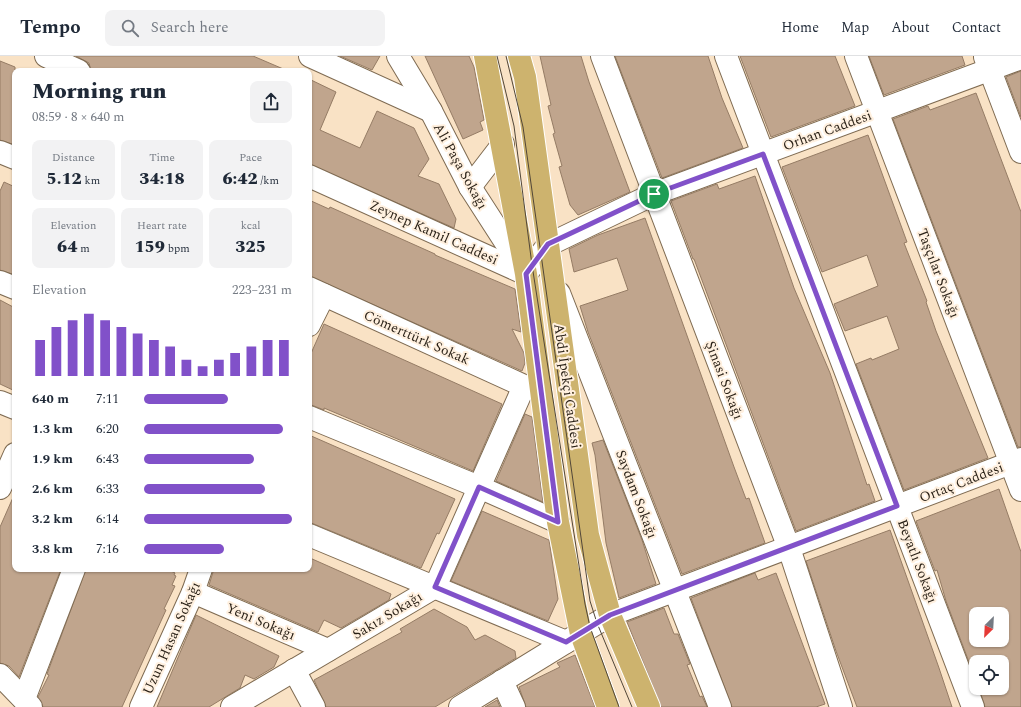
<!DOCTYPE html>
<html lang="en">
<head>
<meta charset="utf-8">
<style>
  :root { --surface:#fff; --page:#f2f2f3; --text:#1f2937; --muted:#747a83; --line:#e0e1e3; --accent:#8151c9 }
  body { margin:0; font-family:Spectral,serif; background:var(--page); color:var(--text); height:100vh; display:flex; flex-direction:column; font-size:15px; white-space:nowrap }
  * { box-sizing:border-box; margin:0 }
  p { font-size:13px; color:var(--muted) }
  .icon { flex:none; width:22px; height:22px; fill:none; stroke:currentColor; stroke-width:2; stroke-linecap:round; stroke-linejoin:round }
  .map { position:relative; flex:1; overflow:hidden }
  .drawer { position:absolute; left:12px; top:12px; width:300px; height:504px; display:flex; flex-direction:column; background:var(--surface); border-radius:8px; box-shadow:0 1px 3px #0004 }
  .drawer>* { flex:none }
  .needle { width:26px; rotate:204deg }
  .buttons { position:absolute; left:969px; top:551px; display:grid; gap:8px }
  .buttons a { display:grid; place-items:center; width:40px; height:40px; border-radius:8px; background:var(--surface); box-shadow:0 1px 3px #0004; font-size:20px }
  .pin { position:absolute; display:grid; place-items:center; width:34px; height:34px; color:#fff; margin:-17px; border:2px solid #fff; border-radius:50%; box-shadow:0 1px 4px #0007 }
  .round { display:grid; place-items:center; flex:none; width:42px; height:42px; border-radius:8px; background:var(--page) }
  .overview { display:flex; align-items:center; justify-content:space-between; height:68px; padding:0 20px }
  h1 { font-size:22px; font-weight:800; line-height:30px }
  .figures { display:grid; grid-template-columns:repeat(3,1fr); gap:6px; height:68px; padding:4px 20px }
  .figures div { display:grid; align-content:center; border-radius:8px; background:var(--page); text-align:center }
  .figures b { font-size:17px; font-weight:800 }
  .figures small { font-size:11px; font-weight:400 }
  .figures p { font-size:11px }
  .chart { height:112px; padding:8px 20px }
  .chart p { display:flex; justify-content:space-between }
  .chart svg { width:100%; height:72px; margin-top:4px; stroke:var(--accent); stroke-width:6 }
  ul { padding:0 20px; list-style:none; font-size:13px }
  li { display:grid; grid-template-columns:64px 48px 1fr; align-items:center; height:30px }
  li i { height:10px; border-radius:5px; background:var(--accent) }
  header { display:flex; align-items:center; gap:24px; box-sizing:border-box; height:56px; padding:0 20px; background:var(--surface); border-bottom:1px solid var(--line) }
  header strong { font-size:19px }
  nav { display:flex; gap:22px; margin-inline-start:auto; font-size:14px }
  .search { width:280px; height:36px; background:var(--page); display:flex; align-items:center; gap:10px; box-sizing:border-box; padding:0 14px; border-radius:8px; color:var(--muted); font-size:15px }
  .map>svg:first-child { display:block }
  .building { fill:#c0a58d; stroke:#957c65; fill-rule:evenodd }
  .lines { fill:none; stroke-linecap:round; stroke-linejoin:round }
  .minor-casing { stroke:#7f6b52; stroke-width:24 }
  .major-casing { stroke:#fff; stroke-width:24 }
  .minor { stroke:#fff; stroke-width:22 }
  .major { stroke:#cdb36e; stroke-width:22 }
  .tram { stroke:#514638; stroke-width:1 }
  .route-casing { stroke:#fff; stroke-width:8 }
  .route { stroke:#8151c9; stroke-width:5 }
  .labels { text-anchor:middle; stroke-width:4; stroke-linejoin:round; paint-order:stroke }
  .street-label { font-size:14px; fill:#281f15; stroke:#fff0df }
</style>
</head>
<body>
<header>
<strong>Tempo</strong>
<div class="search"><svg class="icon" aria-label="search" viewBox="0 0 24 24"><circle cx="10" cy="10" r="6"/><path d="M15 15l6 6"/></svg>Search here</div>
<nav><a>Home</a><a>Map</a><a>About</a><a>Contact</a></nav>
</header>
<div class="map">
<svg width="1021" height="651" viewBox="0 0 1021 651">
  <rect width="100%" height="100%" fill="#f9e2c5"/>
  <g class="building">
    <path d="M76,0H253L288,15H91L89,7Z"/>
    <path d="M340,0H380L372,14Z"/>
    <path d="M425,0H469L474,11L484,64L480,66L483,74L463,83Z"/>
    <path d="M540,0H581L589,26L630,136L578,159L570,149L559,111L562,110L553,78L555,77L548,50L551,49Z"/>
    <path d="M615,0H708L722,42L743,92L662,122Z"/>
    <path d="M740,0H835L855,50L771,81Z"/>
    <path d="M869,0H962L965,9L884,39Z"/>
    <path d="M0,5L15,11V89L0,84Z"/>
    <path d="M1021,15V61L1006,21Z"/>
    <path d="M309,23L336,36L320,74L360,92L377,55L414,72L429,103L418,120L439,128L456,163L454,172L309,108Z"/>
    <path d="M976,37L1021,156V391H1018L893,63L928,50L930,54Z"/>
    <path d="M868,79L907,186L904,187L927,245L926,246L936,275L988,402L904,434L856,308L871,302L872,304L899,293L887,260L845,275L834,248L878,230L867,199L822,216L782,111Z"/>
    <path d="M755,120L794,232L830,317L867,429L869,428L875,445L796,475L694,203H693L671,145L717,128L719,133Z"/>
    <path d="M4,126L15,131V219L0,214V135Z"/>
    <path d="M309,144L329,153L330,151L435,198V199L515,233L521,276L512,273L524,297L525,307L522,315L309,220Z"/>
    <path d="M645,162L734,411L746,443L749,442L765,487L682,518L588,276L580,250L628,234L617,202L574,216L569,193L598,179Z"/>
    <path d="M0,244L15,252V335L0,328Z"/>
    <path d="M324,268L502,348L473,415L324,352V354L309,348V302Z"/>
    <path d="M525,358L532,361L543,446L496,425Z"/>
    <path d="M309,379L455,443L439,478L437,477L421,512L309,466Z"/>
    <path d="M603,384L642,484L656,528L619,542L606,487L595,399L592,387Z"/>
    <path d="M999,433L1021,496V651H985L979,632H1002V606H969L946,545L937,514L935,515L916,465ZM976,558H1002V584H976Z"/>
    <path d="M15,437V513H61L19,621L9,610L0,607V471Z"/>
    <path d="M482,455L549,484L558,543L548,565L451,525Z"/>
    <path d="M890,474L939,612L952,651H857L836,595L806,505Z"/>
    <path d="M310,502L391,538L389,544L341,572L324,564L318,576L209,529L214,513H309Z"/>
    <path d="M86,513H167L175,517L174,519L176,520L172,529L175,530L164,553L166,554L122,651H43L38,641L49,619L47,618Z"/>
    <path d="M755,517L758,524L776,517L825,648L816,651H732L691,542Z"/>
    <path d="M664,552L674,578H678L690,608L687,609L700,641L702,640L707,651H661L627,566Z"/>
    <path d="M434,553L467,571L475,584L485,579L515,595L516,602L435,651H326L314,624L402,576L400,573Z"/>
    <path d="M196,559L279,600L274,611L254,623L245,619L240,632L209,651H157Z"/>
    <path d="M575,599L595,651H526L519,631L560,611L557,607Z"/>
    <path d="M497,644L500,651H485Z"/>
  </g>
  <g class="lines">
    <g class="minor-casing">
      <g id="minor">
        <path d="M46,0L79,15"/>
        <path d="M310,0L431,55"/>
        <path d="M398,0L431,55L470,131L526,218"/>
        <path d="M602,0L789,492L841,651"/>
        <path d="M726,0L973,651"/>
        <path d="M856,0L1021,434"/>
        <path d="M985,1L1021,96"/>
        <path d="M0,96L15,102"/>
        <path d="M309,120L526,218L548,189L654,138L1021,2"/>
        <path d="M470,131L503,88"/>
        <path d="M0,226L15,232"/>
        <path d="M559,237L720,651"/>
        <path d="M309,269L324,239"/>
        <path d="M0,346L15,352"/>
        <path d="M309,361L479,431L558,466"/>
        <path d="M0,432L15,398"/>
        <path d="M309,479L566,586"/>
        <path d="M193,536L328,594"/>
        <path d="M294,614L314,651"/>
        <path d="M0,619L31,651"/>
        <path d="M502,625L514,651"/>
        <path d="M24,643L74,513"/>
        <path d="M141,651L193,536L201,513"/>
        <path d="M232,651L435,531L524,330L309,232"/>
        <path d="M460,651L610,559L1021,403"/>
      </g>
    </g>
    <g class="major-casing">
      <g id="major">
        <path d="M485,0L526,218L558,466L581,578L608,651"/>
        <path d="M519,0L525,21L588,479L610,559L649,651"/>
      </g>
    </g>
    <use href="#minor" class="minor"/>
    <use href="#major" class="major"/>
    <g class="tram">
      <path d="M497,0L514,70L532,209L585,548L590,571L619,651"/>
      <path d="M506,0L523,71L590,545L597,567L632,651"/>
    </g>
  </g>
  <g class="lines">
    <g class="route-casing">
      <path id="route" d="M763,98L897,450L610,559L566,586L435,531L479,431L558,466L526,218L548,188L654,138Z"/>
    </g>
    <use href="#route" class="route"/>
  </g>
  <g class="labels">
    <g class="street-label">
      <text transform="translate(827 74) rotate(-20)" y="5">Orhan Caddesi</text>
      <text transform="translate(461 110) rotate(61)" y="5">Ali Paşa Sokağı</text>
      <text transform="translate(434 176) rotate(24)" y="5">Zeynep Kamil Caddesi</text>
      <text transform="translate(939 217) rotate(69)" y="5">Taşçılar Sokağı</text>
      <text transform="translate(417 281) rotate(24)" y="5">Cömerttürk Sokak</text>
      <text transform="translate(725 324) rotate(69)" y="5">Şinasi Sokağı</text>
      <text transform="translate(568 330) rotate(82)" y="5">Abdi İpekçi Caddesi</text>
      <text transform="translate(961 426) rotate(-21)" y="5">Ortaç Caddesi</text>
      <text transform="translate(637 438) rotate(69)" y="5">Saydam Sokağı</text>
      <text transform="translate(918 505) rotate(69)" y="5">Beyatlı Sokağı</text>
      <text transform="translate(387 559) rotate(-31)" y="5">Sakız Sokağı</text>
      <text transform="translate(261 565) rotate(23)" y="5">Yeni Sokağı</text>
      <text transform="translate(171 582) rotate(-66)" y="5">Uzun Hasan Sokağı</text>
    </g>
  </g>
</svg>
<div class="buttons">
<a><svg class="needle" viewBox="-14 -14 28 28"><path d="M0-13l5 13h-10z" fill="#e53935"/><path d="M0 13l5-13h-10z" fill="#747a83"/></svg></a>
<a><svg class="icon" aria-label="locate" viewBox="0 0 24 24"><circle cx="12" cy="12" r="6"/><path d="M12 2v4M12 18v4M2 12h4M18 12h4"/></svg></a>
</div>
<div class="pin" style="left:654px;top:138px;background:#1e9e55"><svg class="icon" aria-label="arrive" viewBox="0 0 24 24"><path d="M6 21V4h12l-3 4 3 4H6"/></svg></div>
<section class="drawer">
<div class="overview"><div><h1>Morning run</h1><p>08:59 · 8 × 640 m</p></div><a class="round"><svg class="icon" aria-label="share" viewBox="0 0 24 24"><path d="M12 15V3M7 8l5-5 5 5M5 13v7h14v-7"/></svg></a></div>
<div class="figures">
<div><p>Distance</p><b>5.12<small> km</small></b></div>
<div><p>Time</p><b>34:18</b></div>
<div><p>Pace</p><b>6:42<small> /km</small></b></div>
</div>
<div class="figures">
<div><p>Elevation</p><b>64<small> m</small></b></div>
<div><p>Heart rate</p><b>159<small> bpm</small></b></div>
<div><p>kcal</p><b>325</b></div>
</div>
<div class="chart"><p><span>Elevation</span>223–231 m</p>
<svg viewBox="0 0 160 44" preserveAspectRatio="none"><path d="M5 44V22M15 44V14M25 44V10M35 44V6M45 44V10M55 44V14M65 44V18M75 44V22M85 44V26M95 44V34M105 44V38M115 44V34M125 44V30M135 44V26M145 44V22M155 44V22"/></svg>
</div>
<ul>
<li><b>640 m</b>7:11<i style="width:57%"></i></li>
<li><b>1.3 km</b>6:20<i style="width:94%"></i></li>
<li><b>1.9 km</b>6:43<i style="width:74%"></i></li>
<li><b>2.6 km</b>6:33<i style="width:82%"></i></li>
<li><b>3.2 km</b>6:14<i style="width:100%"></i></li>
<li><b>3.8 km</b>7:16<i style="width:54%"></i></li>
</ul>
</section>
</div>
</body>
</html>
